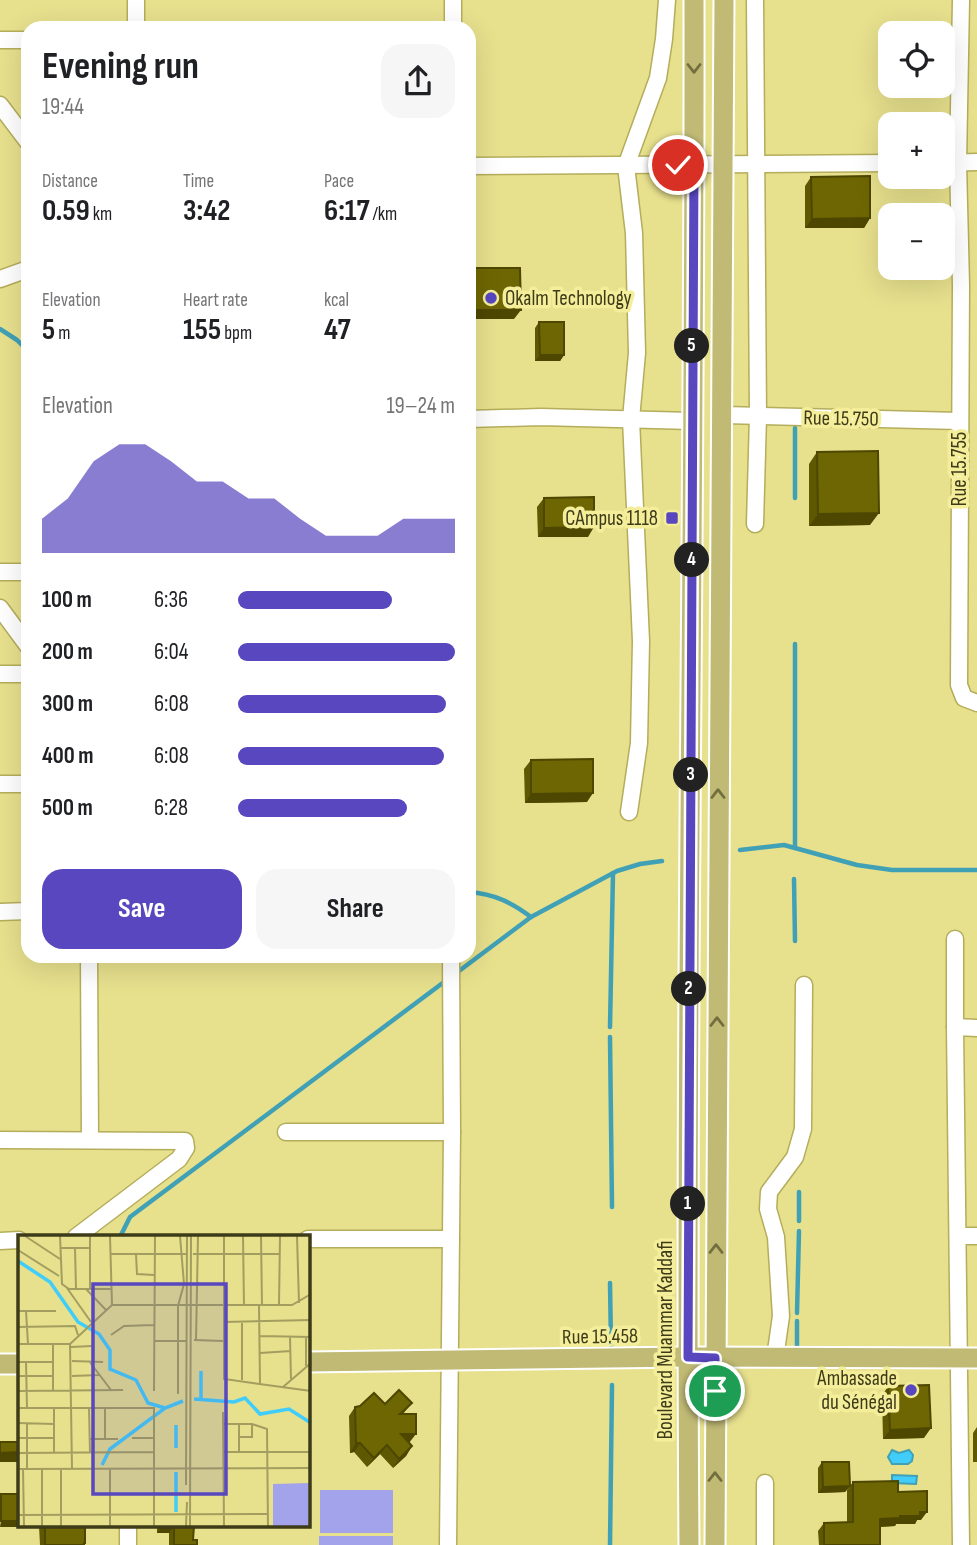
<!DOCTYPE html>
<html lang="en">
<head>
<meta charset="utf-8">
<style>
  :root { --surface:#fff; --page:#f6f6f6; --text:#202124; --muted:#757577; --accent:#5847bf }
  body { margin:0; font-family:"Sofia Sans Condensed",sans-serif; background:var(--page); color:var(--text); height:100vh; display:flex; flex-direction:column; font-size:26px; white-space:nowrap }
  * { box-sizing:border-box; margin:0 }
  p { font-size:23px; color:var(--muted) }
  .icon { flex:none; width:38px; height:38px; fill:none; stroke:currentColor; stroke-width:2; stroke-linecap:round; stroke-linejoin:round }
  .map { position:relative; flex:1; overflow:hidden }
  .details { position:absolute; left:21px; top:21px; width:455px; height:942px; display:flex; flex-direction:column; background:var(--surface); border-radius:21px; box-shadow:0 7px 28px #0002 }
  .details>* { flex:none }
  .controls { position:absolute; left:878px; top:21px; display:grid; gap:14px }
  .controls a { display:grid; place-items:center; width:77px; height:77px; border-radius:14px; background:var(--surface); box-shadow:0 7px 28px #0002; font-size:35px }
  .pin { position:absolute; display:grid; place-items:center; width:60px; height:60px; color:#fff; margin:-30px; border:4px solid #fff; border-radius:50%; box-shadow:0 2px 7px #0007 }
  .km { position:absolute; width:35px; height:35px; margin:-18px; border-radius:50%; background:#222; color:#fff; font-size:19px; line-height:35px; text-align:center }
  .round { display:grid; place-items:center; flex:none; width:74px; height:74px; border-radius:21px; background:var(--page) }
  .headline { display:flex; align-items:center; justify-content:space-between; height:119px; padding:0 21px }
  h1 { font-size:38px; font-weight:700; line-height:52px }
  .metrics { display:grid; grid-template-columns:repeat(3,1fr); gap:10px; height:119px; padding:7px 21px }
  .metrics div { display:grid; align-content:center }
  .metrics b { font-size:30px; font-weight:700 }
  .metrics small { font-size:19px; font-weight:400 }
  .metrics p { font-size:19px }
  .chart { height:196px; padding:14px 21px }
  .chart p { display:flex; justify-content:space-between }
  .chart svg { width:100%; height:126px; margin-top:7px; fill:var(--accent); opacity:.7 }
  .action { display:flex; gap:14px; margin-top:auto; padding:14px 21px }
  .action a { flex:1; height:80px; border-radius:21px; background:var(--accent); color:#fff; font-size:28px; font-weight:700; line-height:80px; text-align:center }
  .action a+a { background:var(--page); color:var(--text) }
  ul { padding:0 21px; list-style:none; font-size:23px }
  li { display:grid; grid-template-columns:112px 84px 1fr; align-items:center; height:52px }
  li i { height:18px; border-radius:9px; background:var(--accent) }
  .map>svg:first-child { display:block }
  .green { fill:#a3a3eb }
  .water { fill:#41cdfa; stroke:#40a1b6; stroke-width:2 }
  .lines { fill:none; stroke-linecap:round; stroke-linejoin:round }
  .stream { stroke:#40a1b6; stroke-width:4.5 }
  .minor-casing { stroke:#b4ad5b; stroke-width:19 }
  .major-casing { stroke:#fff; stroke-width:23 }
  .minor { stroke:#fff; stroke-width:16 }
  .major { stroke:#c0ba75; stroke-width:19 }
  .wall { fill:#5f5802 }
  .shaded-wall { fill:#4d4701 }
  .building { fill:#6e6602; stroke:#4d4701; stroke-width:2 }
  .oneway { stroke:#726e3e }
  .route-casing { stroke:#fff; stroke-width:14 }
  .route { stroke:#5847bf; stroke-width:9 }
  .poi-dot { fill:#5847bf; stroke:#f4ed9a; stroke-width:2.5 }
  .labels { text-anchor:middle; stroke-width:7; stroke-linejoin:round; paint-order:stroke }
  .poi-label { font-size:21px; fill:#3e3b19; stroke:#f4ed9a; text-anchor:end }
  .street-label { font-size:21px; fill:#3e3b19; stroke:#f4ed9a }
  .inset-river { fill:none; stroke:#41cdfa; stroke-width:3.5 }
  .inset-road { fill:none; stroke:#a39e5f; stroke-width:2 }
  .view { fill:#5847bf; fill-opacity:0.15; stroke:#5847bf; stroke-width:3.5 }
  .inset-edge { fill:none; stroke:#3e3b19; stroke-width:3.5 }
</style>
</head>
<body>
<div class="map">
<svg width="977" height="1545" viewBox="0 0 977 1545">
  <rect width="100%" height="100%" fill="#e7e08d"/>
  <g class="green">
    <rect x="320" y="1490" width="73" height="43"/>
    <rect x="319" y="1536" width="74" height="9"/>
  </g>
  <g class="water">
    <path d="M892,1450L899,1453L909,1450L913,1455L912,1461L908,1464H892L888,1457Z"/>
    <path d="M892,1475L917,1476L916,1484L892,1483Z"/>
  </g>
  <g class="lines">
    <g class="stream">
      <path d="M0,329L17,340L28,351"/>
      <path d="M795,428V498"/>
      <path d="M795,644V848"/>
      <path d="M740,850L784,845L857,865L892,870H977"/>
      <path d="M794,879L795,941"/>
      <path d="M469,892C494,894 511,902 531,917"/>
      <path d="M455,974L531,917L617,871L640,864L662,861"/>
      <path d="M610,1027L613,873"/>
      <path d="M610,1037L612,1207"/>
      <path d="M799,1221V1192"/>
      <path d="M120,1237L130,1217L448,979"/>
      <path d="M610,1283L611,1345"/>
      <path d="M797,1313L799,1231"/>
      <path d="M797,1347V1321"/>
      <path d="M610,1545L612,1385"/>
    </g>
    <g class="minor-casing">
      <g id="minor">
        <path d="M136,0V28"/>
        <path d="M755,0L758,416L755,524"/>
        <path d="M961,0L958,163L961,285L959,685L964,698L977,703"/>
        <path d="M453,28V0"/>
        <path d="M0,40H28"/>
        <path d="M0,105L28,142"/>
        <path d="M943,163L977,162"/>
        <path d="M469,166L891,163"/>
        <path d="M0,279L28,269"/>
        <path d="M723,415L959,421"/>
        <path d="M469,419L541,417L692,421"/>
        <path d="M0,572H28"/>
        <path d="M0,608L28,646"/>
        <path d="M0,674H28"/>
        <path d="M0,784H28"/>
        <path d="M629,812L639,743L641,641L631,419L637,353L634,233L626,166L658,78L664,39L667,0"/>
        <path d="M0,912L28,911"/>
        <path d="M955,939V1027L961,1545"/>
        <path d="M89,956L90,1140"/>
        <path d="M955,1027L977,1028"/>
        <path d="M286,1132H452"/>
        <path d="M0,1140L185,1141L186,1148L179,1159L76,1237"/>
        <path d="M958,1236H977"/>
        <path d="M308,1239H451"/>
        <path d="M0,1241L19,1240"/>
        <path d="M775,1358L781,1316L776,1237L768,1209L769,1192L795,1157L803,1129L804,985"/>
        <path d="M765,1483V1545"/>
        <path d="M128,1545V1526"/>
        <path d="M448,1545L452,1132L451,956"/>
      </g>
    </g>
    <g class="major-casing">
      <g id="major">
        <path d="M308,1362L688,1357L977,1358"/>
        <path d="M0,1364H19"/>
        <path d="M689,1545C685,1030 695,515 694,0"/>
        <path d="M715,1545L724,0"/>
      </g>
    </g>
    <use href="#minor" class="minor"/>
    <use href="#major" class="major"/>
  </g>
  <g class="wall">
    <path d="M811,177L870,218L864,228H805V186Z"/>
    <path d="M539,322L564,355L560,361H535V328Z"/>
    <path d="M817,452L870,525L809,526V464Z"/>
    <path d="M544,498L588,537H538L537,507Z"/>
    <path d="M531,760L587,802L525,803L524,769Z"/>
    <path d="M888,1386L924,1438L883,1439L882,1396Z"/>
    <path d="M412,1403L403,1414L409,1443L412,1446L406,1456L393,1468L380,1454L367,1467L354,1452L350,1453L349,1416L355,1407Z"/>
    <path d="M977,1427V1462H973V1433Z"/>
    <path d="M822,1462L850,1486L845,1492L818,1493V1468Z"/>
    <path d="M853,1482L898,1492L921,1520H917L915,1524H896L895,1526L880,1527V1545H819L818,1531L824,1523L847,1522V1490Z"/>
    <path d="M39,1526H85L84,1545H40Z"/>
    <path d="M157,1526H194L193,1540L197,1545H169V1533H157Z"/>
  </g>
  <g class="shaded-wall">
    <path d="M870,218L864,228H805L812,219Z"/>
    <path d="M469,310H521L514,319H469Z"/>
    <path d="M540,355H564L560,361H535Z"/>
    <path d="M879,513L870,525L809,526L818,514Z"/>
    <path d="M594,527L588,537H538L544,528Z"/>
    <path d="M593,793L587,802L525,803L531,794Z"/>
    <path d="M931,1428L924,1438L883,1439L890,1430Z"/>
    <path d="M401,1434H416L409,1443Z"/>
    <path d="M356,1443H360L354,1452L350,1453Z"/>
    <path d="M387,1445L380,1454L367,1467L374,1458Z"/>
    <path d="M412,1446L406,1456L393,1468L399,1459Z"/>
    <path d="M19,1452V1462H0V1453Z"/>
    <path d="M850,1486L845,1492L818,1493L823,1487Z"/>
    <path d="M920,1512H927L921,1520H917L915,1524H896L895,1526L875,1527L880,1519Z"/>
    <path d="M1,1521H19V1526H22L20,1527H0Z"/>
    <path d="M162,1526H174L169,1533H157Z"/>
  </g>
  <g class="building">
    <path d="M870,176V218L812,219L811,177Z"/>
    <path d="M469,268H520L521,310H469Z"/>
    <path d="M539,322H564V355H540Z"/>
    <path d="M878,451L879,513L818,514L817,452Z"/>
    <path d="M594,497V527L544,528V498Z"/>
    <path d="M593,759V793L531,794V760Z"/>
    <path d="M929,1385L931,1428L890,1430L888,1386Z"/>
    <path d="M399,1390L412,1403L400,1414H416V1434H401L412,1446L399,1459L387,1445L374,1458L360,1443H356L355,1407L360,1406L374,1393L385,1404Z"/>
    <path d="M0,1442H19V1452L0,1453Z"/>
    <path d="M822,1462H849L850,1486L823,1487Z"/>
    <path d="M898,1481V1492L927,1491V1512H920V1516H900V1518L880,1519V1545H824V1523L853,1522V1482Z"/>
    <rect x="1" y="1494" width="18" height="27"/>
    <path d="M45,1526H85V1543H84V1545H45Z"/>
    <path d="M174,1526H194L193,1540H197V1545H174Z"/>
  </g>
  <defs><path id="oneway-chevron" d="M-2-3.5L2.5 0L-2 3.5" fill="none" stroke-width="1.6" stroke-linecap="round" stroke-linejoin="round" transform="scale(1.75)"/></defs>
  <g class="oneway">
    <use href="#oneway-chevron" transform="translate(694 68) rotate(90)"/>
    <use href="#oneway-chevron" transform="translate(718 794) rotate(-90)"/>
    <use href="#oneway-chevron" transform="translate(717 1022) rotate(-90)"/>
    <use href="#oneway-chevron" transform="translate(716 1249) rotate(-90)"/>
    <use href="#oneway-chevron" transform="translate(715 1477) rotate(-90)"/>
  </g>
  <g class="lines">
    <g class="route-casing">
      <path id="route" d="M678,165H694L688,1357L715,1358V1391"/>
    </g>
    <use href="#route" class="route"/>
  </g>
  <g class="poi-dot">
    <circle cx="491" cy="298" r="7"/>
    <rect x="665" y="511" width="14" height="14" rx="3.5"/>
    <circle cx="911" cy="1390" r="7"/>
  </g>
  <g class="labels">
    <g class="poi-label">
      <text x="505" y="305" text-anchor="start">Okalm Technology</text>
      <text x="658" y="525">CAmpus 1118</text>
      <text x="897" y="1385">Ambassade<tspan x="897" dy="24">du Sénégal</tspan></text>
    </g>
    <g class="street-label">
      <text transform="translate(841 418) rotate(1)" y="7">Rue 15.750</text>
      <text transform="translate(959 469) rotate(-90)" y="7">Rue 15.755</text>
      <text transform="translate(600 1336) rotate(-1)" y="7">Rue 15.458</text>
      <text transform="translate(665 1340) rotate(-90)" y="7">Boulevard Muammar Kaddafi</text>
    </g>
  </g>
  <g transform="translate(18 1235)">
    <rect width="292" height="292" fill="#e7e08d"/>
    <path d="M292,248V291H255V249Z" fill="#a3a3eb"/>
    <path class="inset-river" d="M0,26L32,47L60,87L81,99L92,115V134L118,145L130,168L147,173M183,136V163M176,164L216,167L227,163L242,179L271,174L293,188M158,190V213M84,230L92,214L147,173L165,166M158,277V237"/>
    <path class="inset-road" d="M7,1L42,24M42,1L44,49L51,54H93M72,1V54M92,1L94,70M206,1V144L293,156M225,1L226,71M243,1L244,71M279,1L281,68M42,13H71M57,13L58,54M0,15L41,41M93,19H169M118,19L119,39L136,40M175,19H262M49,53L73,87M68,54L88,75M261,70L262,1M241,71L242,148M0,76H38M8,76L10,109M206,87L293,85M224,88V145M0,92L57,91L60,100M93,100L106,91L136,90M242,101L293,102M272,102L273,144M288,102V131M176,105L205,106M178,105L180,1M136,106H169M0,109H52M35,109V155M52,109L94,70H274L293,59M52,109L54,234M53,112L74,111M242,118L273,116M54,126L85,127M71,126L93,155M0,127H35M8,127L9,173M0,141H35M54,141L81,140M265,152L293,128M0,156L105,155M136,156L137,1M160,159V71L166,49L162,1M87,172V204M0,173H136V291M71,173L72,218M205,177L206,291M0,188L36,189M205,189H234L249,194L250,291M221,202H234V189M0,203H36M114,203H136M72,204H100M205,217H293M221,217V189M0,218L136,217M36,218V173M0,234L293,233M5,234L6,291M9,234V188M24,234V291M43,234V291M168,250L169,1M0,280L249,279M92,291V234M168,291L169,267M172,291L173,1"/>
    <path class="view" d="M75,49H208V259H75Z"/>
    <rect width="292" height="292" class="inset-edge"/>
  </g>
</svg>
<div class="controls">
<a><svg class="icon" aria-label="locate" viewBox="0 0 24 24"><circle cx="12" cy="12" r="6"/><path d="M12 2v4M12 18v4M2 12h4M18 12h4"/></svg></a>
<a>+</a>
<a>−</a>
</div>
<div class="pin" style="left:715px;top:1391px;background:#1e9e55"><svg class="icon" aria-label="arrive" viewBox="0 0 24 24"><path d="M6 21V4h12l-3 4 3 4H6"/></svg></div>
<div class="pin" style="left:678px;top:165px;background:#d93025"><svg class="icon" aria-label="check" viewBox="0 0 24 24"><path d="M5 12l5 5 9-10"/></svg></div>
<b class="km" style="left:688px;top:1204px">1</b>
<b class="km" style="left:689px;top:989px">2</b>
<b class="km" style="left:691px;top:775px">3</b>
<b class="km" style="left:692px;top:560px">4</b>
<b class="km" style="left:692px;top:346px">5</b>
<section class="details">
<div class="headline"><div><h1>Evening run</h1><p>19:44</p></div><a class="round"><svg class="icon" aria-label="share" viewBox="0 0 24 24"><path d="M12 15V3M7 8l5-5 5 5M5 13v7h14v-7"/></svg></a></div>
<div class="metrics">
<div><p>Distance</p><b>0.59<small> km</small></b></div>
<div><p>Time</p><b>3:42</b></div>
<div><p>Pace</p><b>6:17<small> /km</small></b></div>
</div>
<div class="metrics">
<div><p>Elevation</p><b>5<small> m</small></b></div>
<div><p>Heart rate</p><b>155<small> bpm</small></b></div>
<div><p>kcal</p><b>47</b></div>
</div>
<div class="chart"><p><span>Elevation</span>19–24 m</p>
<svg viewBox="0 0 160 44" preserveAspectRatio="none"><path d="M0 44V32L10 25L20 12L30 6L40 6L50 12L60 19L70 19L80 25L90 25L100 32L110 38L120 38L130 38L140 32L150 32L160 32V44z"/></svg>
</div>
<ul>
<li><b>100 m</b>6:36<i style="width:71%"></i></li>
<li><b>200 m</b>6:04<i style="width:100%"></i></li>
<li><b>300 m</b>6:08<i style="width:96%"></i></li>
<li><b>400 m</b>6:08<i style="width:95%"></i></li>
<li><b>500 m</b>6:28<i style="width:78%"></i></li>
</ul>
<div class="action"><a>Save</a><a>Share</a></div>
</section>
</div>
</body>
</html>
